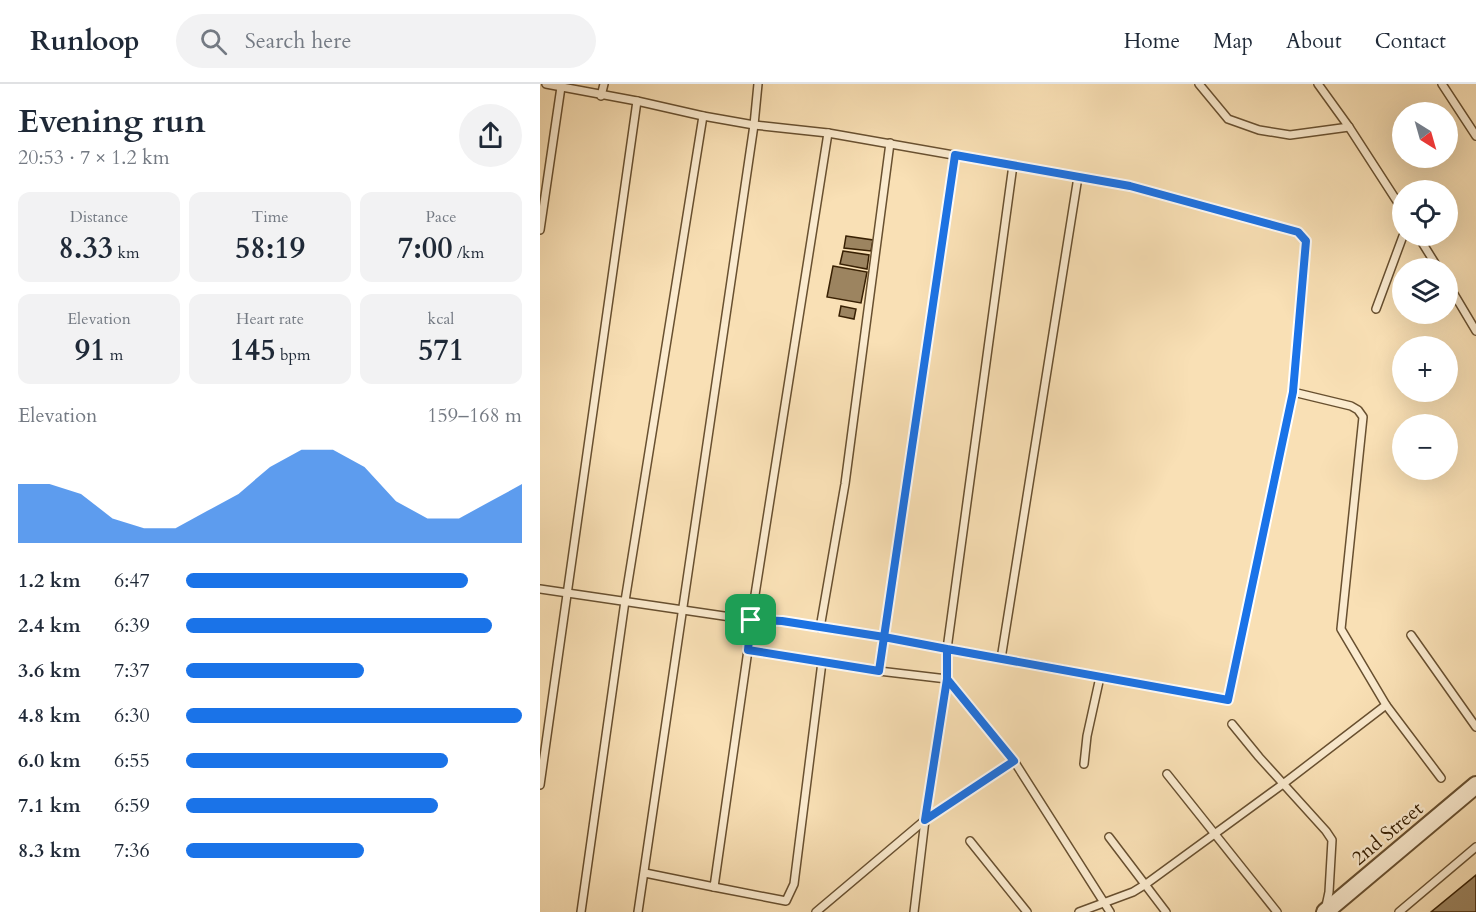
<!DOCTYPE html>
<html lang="en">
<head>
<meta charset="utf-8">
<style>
  :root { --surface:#fff; --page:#f2f2f3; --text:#1f2937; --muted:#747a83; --line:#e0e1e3; --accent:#1a73e8 }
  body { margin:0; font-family:Cardo,serif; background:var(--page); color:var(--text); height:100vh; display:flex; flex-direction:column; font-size:22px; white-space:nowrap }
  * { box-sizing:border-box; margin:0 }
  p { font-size:20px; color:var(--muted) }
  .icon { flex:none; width:33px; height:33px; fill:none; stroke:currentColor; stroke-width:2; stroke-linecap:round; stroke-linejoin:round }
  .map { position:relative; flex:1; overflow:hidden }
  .side { display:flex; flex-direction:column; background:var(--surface); width:540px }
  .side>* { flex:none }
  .needle { width:39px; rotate:143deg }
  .controls { position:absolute; left:852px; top:18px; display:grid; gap:12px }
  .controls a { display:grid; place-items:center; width:66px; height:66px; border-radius:50%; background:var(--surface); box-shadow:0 6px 24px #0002; font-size:30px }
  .pin { position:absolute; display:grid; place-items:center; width:51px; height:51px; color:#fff; margin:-26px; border-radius:12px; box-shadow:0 3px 9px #0006 }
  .round { display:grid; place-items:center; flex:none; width:63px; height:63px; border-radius:32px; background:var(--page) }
  .overview { display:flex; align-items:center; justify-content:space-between; height:102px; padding:0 18px }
  h1 { font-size:33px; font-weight:800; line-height:45px }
  .figures { display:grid; grid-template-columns:repeat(3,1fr); gap:9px; height:102px; padding:6px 18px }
  .figures div { display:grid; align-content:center; border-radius:12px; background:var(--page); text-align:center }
  .figures b { font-size:30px; font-weight:800 }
  .figures small { font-size:16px; font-weight:400 }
  .figures p { font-size:16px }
  .chart { height:168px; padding:12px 18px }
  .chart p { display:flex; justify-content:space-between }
  .chart svg { width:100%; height:108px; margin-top:6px; fill:var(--accent); opacity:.7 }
  ul { padding:0 18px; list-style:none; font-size:20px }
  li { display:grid; grid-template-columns:96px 72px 1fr; align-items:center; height:45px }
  li i { height:15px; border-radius:8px; background:var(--accent) }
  header { display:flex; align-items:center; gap:36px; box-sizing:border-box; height:84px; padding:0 30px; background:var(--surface); border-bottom:2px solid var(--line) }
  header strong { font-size:28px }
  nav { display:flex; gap:33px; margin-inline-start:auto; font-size:21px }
  .search { width:420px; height:54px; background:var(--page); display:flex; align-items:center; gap:15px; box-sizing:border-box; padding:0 21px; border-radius:33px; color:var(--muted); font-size:22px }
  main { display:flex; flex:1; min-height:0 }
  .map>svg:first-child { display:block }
  .building { fill:#9c8460; stroke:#382003; stroke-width:1.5 }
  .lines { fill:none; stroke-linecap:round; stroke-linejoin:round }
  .service-casing { stroke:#685030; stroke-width:10 }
  .tertiary-casing { stroke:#685030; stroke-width:20 }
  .service { stroke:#fbebcf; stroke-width:7 }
  .tertiary { stroke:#fbebcf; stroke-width:16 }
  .route-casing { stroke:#fff; stroke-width:12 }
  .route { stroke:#1a73e8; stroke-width:8 }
  .labels { text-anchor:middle; stroke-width:4.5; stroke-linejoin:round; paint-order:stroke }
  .street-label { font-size:20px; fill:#382003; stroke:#fbebcf }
</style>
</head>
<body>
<header>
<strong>Runloop</strong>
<div class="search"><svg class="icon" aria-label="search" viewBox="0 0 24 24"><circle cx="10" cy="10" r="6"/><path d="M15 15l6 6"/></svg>Search here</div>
<nav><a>Home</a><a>Map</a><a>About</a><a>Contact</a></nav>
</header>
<main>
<section class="side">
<div class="overview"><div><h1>Evening run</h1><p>20:53 · 7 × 1.2 km</p></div><a class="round"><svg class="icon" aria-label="share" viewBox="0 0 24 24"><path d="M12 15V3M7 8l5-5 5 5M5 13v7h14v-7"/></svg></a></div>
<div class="figures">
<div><p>Distance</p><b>8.33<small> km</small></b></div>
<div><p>Time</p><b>58:19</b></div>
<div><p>Pace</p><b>7:00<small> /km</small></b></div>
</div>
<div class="figures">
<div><p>Elevation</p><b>91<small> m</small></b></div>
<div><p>Heart rate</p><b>145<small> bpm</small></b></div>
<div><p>kcal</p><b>571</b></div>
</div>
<div class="chart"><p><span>Elevation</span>159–168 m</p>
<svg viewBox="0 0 160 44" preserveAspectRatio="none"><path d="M0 44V20L10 20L20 24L30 34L40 38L50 38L60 31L70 24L80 13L90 6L100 6L110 13L120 27L130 34L140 34L150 27L160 20V44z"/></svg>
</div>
<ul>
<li><b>1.2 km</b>6:47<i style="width:84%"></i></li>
<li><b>2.4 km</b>6:39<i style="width:91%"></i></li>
<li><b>3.6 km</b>7:37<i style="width:53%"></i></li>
<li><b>4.8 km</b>6:30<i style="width:100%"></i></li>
<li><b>6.0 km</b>6:55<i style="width:78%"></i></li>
<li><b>7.1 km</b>6:59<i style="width:75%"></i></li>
<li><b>8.3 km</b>7:36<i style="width:53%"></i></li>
</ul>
</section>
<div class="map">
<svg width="936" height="828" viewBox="0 0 936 828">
  <rect width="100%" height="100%" fill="#f9e0b5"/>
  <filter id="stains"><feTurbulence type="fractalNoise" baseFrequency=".00333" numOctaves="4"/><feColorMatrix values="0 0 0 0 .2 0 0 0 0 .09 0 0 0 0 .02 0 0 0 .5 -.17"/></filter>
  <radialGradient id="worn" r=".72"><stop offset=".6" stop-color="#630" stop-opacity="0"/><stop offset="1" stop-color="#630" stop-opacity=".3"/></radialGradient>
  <g class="building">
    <path d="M306,152L333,156L331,167L304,164Z"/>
    <path d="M303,167L329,171L327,185L300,180Z"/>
    <path d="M293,182L327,188L321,219L287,213Z"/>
    <path d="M301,222L316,225L314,235L299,232Z"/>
    <path d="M936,791V828H891Z"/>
  </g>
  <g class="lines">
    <g class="service-casing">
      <g id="service">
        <path d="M6,0L97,17L163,32L214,41L288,49L590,102L758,148L766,157L753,308L811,322L818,326L823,333L801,545L846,621L743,700L606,800L593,808L539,828"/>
        <path d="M659,0L688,35L719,46L750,51L809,43"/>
        <path d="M778,0L809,43L862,125"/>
        <path d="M902,0L936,52"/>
        <path d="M61,12L64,0"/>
        <path d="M288,49L211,536L242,537L344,553L688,616L753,308"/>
        <path d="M0,146L21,3"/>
        <path d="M878,152L898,184"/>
        <path d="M908,200L936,247"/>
        <path d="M836,225L863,152"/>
        <path d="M0,505L211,536L208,566L339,587L407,595"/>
        <path d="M280,544L305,400L350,59"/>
        <path d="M871,551L936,643"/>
        <path d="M461,575L538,93"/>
        <path d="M339,587L415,71"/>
        <path d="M407,595L474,677L570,828"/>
        <path d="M846,621L901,694"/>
        <path d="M692,640L719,673L786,747L792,756L789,808L786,822"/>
        <path d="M544,680L547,652L560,593"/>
        <path d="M627,690L737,828"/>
        <path d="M0,701L97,17"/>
        <path d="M569,753L626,828"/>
        <path d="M430,757L487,828"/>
        <path d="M105,789L174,803L208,566"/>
        <path d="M174,803L246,817L254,800L282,578"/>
        <path d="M41,828L85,517L163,32"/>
        <path d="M98,828L214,41L218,0"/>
        <path d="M276,828L385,736L474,677"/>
        <path d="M374,828L385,736L407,595V565L473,81"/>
        <path d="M859,828L936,763"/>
      </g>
    </g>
    <g class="tertiary-casing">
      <path id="tertiary" d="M785,828L936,701"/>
    </g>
    <use href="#service" class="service"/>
    <use href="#tertiary" class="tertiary"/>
  </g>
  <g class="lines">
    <g class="route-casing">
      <path id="route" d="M211,536L242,537L344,553L407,565V595L385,736L474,677L407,595V565L688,616L753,308L766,157L758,148L590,102L415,71C389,243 363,415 339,587L208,566L211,536"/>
    </g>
    <use href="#route" class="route"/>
  </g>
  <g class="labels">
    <g class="street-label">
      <text transform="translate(847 749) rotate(-40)" y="7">2nd Street</text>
    </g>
  </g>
  <rect width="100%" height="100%" filter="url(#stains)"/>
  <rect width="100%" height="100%" fill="url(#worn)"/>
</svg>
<div class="controls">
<a><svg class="needle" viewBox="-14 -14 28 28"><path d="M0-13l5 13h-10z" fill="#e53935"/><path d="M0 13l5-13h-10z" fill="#747a83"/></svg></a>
<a><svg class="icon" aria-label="locate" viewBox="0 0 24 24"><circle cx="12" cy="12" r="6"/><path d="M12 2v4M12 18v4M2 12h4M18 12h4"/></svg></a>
<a><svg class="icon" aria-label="layers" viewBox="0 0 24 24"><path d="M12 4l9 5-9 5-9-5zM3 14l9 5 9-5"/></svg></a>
<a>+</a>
<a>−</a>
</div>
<div class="pin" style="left:211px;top:536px;background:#1e9e55"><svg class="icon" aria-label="arrive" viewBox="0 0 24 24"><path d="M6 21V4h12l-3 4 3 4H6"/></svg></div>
</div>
</main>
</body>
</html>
